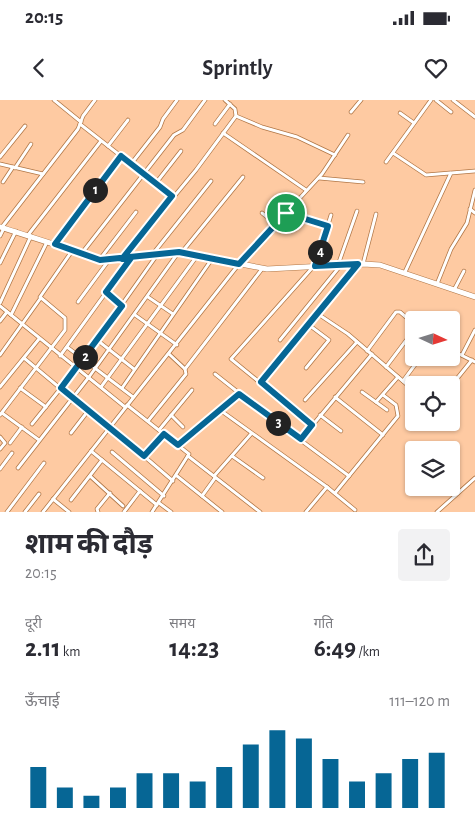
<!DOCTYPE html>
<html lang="hi">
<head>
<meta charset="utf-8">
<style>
  :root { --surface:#fff; --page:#f2f2f3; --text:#2b2b33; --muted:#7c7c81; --accent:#066695 }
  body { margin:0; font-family:"Alegreya Sans","Noto Sans Devanagari",sans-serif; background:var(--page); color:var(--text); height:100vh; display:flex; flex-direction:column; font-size:19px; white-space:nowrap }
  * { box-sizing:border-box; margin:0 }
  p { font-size:16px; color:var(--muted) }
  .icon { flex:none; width:28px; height:28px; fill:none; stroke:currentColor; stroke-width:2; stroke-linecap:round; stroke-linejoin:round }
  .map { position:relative; height:412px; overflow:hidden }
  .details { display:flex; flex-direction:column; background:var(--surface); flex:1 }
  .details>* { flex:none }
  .needle { width:32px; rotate:94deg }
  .controls { position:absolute; left:405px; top:211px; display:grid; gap:10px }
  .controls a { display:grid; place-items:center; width:55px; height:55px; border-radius:5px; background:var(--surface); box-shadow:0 1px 4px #0004; font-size:25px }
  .pin { position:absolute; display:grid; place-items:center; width:42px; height:42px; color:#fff; margin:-21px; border:2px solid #fff; border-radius:50%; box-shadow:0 1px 5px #0007 }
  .km { position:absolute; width:25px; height:25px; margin:-12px; border-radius:50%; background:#222; color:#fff; font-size:14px; line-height:25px; text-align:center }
  .round { display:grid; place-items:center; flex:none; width:52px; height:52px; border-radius:5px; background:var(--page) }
  .summary { display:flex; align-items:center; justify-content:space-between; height:85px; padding:0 25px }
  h1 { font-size:28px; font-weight:700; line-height:38px }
  .stats { display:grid; grid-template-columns:repeat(3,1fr); gap:8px; height:85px; padding:5px 25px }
  .stats div { display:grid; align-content:center }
  .stats b { font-size:25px; font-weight:700 }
  .stats small { font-size:14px; font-weight:400 }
  .stats p { font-size:14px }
  .chart { height:140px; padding:10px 25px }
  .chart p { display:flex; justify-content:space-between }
  .chart svg { width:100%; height:90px; margin-top:5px; stroke:var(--accent); stroke-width:6 }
  .status { display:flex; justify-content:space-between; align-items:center; height:35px; padding:0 25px; background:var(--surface); direction:ltr }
  .status svg { height:14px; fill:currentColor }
  header { display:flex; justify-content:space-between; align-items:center; height:65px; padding:0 25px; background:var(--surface); font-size:22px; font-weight:700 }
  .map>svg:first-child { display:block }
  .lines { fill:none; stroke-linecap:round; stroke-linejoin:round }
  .minor-casing { stroke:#b17645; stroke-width:4.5 }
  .secondary-casing { stroke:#b17645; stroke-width:6 }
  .minor { stroke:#fff; stroke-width:3 }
  .secondary { stroke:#fff; stroke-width:5 }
  .route-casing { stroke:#fff; stroke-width:10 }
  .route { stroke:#066695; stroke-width:6 }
</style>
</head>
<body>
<div class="status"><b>20:15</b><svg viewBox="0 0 49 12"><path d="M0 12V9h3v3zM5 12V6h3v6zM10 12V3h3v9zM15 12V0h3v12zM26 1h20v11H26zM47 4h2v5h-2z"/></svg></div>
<header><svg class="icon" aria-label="back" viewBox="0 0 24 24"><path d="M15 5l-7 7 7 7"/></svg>Sprintly<svg class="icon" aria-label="heart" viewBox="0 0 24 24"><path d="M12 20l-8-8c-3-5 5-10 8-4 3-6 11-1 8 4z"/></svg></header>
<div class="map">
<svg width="475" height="412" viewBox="0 0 475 412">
  <rect width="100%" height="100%" fill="#fecaa2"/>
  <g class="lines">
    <g class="minor-casing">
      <g id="minor">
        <path d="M54,0L81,22"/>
        <path d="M436,0L451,12"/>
        <path d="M453,0L475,17"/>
        <path d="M351,12L361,0"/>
        <path d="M400,13L414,23"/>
        <path d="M236,16L262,27L297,37L335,55"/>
        <path d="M80,24L172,96"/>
        <path d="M215,24L230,4"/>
        <path d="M223,33L306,90"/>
        <path d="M108,46L128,20"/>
        <path d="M393,53L426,75L450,73"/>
        <path d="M0,57L25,26"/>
        <path d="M386,62L431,0"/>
        <path d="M0,64L43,74"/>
        <path d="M131,64L160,27L163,19L177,0"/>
        <path d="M15,68L31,44"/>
        <path d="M319,78L363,82"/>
        <path d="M3,82L13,67"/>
        <path d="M156,83L181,51"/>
        <path d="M470,109L475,113"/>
        <path d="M262,113L276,124"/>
        <path d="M286,113L328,126"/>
        <path d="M2,127L78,29L83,16L95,0"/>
        <path d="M28,135L101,41"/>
        <path d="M0,136L4,128"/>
        <path d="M55,144L121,56"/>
        <path d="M182,152L243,77"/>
        <path d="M82,153L174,35L183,30L205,0"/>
        <path d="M152,155L211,81"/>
        <path d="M124,157L196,70L236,16L235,9L225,0"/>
        <path d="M100,159L136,112"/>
        <path d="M0,163L16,131"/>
        <path d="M363,164L376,114"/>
        <path d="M338,165L357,111"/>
        <path d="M315,167L331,115"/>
        <path d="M405,172L451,73L475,71"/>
        <path d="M437,184L451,149L467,123L475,90"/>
        <path d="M454,190L464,171"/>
        <path d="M106,192L122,206"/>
        <path d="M148,197L173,214"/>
        <path d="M78,202L109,160"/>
        <path d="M0,203L31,136"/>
        <path d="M0,206L125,307"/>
        <path d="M318,214L348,234L411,288"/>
        <path d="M11,215L47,142"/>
        <path d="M135,215L177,245"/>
        <path d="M0,221L7,212"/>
        <path d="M97,240L134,269"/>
        <path d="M280,240L341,165"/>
        <path d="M67,247L133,297"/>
        <path d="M451,250L475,262"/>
        <path d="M367,251L396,212H400L414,224"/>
        <path d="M0,255L40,199"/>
        <path d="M462,255L475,230"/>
        <path d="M60,256L131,158"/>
        <path d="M24,258L108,328"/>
        <path d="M386,267L414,230"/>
        <path d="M306,268L329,240L309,225"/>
        <path d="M185,269L262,169"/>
        <path d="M215,274L268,316L349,376"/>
        <path d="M403,281L420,258"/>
        <path d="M261,282L357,164"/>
        <path d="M451,286L472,260"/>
        <path d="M0,287L39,239"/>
        <path d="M101,287L197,156"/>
        <path d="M20,288L46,307"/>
        <path d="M122,288L212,159"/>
        <path d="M362,292L387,310"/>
        <path d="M335,297L383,335"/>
        <path d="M305,300L357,242"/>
        <path d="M376,302L398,277"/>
        <path d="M127,305L189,354L152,412"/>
        <path d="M220,310L327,387L355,410"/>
        <path d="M2,313L39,340"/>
        <path d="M0,315L65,230V218L40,197L72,151"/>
        <path d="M171,315L183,327"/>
        <path d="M320,315L341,331"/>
        <path d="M148,321L186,274L185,269L169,254"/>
        <path d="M32,324L77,268L157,155"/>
        <path d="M312,325L231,259L313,167"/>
        <path d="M110,327L173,381"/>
        <path d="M159,330L192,290"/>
        <path d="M71,333L88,311"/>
        <path d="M0,337L5,343L0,349"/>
        <path d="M301,339L372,254"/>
        <path d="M10,343L22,327"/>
        <path d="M178,345L239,294"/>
        <path d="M91,351L157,405"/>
        <path d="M112,352L164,396"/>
        <path d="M144,356L164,334"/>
        <path d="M188,356L260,412"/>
        <path d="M232,356L263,378"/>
        <path d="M18,368L89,277L178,153"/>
        <path d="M0,369L12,353"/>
        <path d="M90,376L123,406"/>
        <path d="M177,376L222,412"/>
        <path d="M214,376L251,334"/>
        <path d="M335,393L398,316L396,305L383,295"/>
        <path d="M202,396L215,378"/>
        <path d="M53,399L69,412"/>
        <path d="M71,400L102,360"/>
        <path d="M159,403L171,412"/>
        <path d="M7,412L44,363"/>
        <path d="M25,412L39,394"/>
        <path d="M43,412L239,164L322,74L348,35"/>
        <path d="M98,412L97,409L110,393"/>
        <path d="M124,412L140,391"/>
        <path d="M306,412L327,387"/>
        <path d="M437,412L475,378"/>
      </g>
    </g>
    <g class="secondary-casing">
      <path id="secondary" d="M0,127L100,159L179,152L267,169L363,164L380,165L475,197"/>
    </g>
    <use href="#minor" class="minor"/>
    <use href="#secondary" class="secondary"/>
  </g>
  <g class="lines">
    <g class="route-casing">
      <path id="route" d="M286,113L239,164L179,152L100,160L55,144L121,56L172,96L122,159L131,158L106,192L122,206L61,288L144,356L164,334L178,345L239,294L301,339L312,325L261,282L358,164L315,166L328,126L286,113"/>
    </g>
    <use href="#route" class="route"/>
  </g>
</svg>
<div class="controls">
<a><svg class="needle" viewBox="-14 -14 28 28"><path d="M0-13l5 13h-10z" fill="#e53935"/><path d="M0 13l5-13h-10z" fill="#7c7c81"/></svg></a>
<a><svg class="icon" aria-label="locate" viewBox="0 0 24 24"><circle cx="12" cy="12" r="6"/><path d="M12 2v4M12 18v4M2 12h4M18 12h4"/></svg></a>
<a><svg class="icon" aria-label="layers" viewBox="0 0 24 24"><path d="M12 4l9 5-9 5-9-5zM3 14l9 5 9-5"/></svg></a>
</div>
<div class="pin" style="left:286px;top:113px;background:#1e9e55"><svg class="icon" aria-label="arrive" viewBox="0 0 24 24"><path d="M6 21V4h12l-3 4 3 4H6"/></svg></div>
<b class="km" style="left:95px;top:90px">1</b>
<b class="km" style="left:85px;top:257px">2</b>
<b class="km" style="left:278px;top:323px">3</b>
<b class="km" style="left:320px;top:152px">4</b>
</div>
<section class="details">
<div class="summary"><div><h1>शाम की दौड़</h1><p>20:15</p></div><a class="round"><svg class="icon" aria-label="share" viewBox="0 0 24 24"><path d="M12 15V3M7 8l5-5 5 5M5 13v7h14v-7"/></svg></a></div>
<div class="stats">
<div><p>दूरी</p><b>2.11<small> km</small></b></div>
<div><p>समय</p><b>14:23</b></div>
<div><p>गति</p><b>6:49<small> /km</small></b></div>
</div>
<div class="chart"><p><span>ऊँचाई</span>111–120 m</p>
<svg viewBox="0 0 160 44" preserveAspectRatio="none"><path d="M5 44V24M15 44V34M25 44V38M35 44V34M45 44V27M55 44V27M65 44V31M75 44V24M85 44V13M95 44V6M105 44V10M115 44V20M125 44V31M135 44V27M145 44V20M155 44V17"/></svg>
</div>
</section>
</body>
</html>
